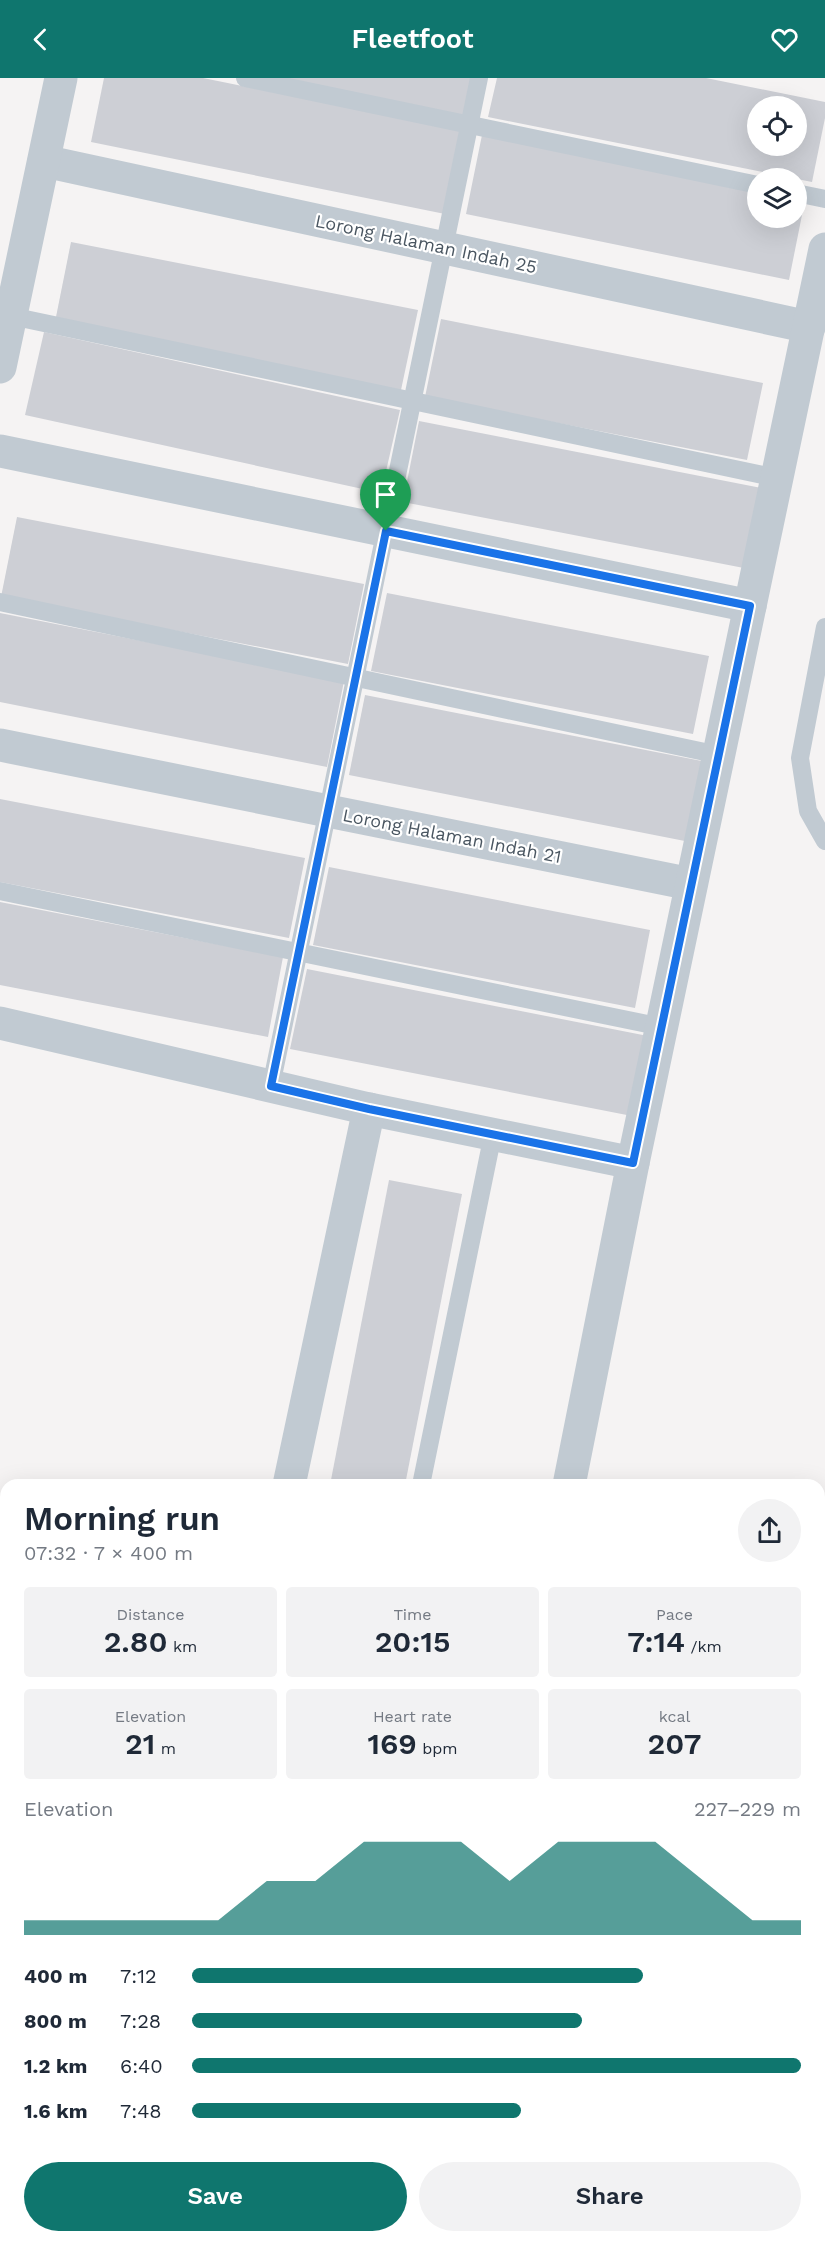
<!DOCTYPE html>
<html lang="en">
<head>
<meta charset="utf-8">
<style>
  :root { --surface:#fff; --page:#f2f2f3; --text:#1f2937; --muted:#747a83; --accent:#0f766e }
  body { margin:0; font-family:"Work Sans",sans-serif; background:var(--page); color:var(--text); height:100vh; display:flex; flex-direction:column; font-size:22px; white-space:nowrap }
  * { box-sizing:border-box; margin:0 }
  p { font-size:20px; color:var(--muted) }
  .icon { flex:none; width:33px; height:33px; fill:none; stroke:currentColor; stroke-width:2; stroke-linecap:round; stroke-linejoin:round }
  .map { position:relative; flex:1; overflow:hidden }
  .drawer { position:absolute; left:0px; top:1401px; width:825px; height:764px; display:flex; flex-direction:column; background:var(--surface); border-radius:18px 18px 0 0; box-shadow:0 6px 24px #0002 }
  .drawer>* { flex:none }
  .tools { position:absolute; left:747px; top:18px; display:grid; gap:12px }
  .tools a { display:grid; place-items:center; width:60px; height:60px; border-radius:50%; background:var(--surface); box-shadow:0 6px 24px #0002; font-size:30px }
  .pin { position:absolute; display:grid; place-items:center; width:51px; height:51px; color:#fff; margin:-62px -26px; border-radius:50% 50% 50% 0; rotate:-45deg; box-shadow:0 0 6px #0007 }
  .pin .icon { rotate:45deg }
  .round { display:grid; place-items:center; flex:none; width:63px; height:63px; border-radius:32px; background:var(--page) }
  .head { display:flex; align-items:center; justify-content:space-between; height:102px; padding:0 24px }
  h1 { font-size:33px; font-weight:600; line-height:45px }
  .figures { display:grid; grid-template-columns:repeat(3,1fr); gap:9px; height:102px; padding:6px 24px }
  .figures div { display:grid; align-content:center; border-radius:6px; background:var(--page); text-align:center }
  .figures b { font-size:30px; font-weight:600 }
  .figures small { font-size:16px; font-weight:400 }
  .figures p { font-size:16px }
  .chart { height:168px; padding:12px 24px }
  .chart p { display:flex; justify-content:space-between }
  .chart svg { width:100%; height:108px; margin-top:6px; fill:var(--accent); opacity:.7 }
  .action { display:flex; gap:12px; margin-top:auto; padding:12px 24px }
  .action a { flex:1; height:69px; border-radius:36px; background:var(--accent); color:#fff; font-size:24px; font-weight:600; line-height:69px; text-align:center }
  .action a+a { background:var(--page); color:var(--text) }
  ul { padding:0 24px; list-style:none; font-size:20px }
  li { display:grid; grid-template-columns:96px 72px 1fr; align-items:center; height:45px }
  li i { height:15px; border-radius:8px; background:var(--accent) }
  header { display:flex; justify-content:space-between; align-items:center; height:78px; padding:0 24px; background:var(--accent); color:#fff; font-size:27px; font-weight:600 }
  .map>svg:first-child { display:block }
  .building { fill:#cdcfd5; fill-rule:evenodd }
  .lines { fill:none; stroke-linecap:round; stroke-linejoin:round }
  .lane { stroke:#c1cad2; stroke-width:18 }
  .street { stroke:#c1cad2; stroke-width:33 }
  .route-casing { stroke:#fff; stroke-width:12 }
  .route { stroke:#1a73e8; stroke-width:8 }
  .labels { text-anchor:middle; stroke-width:4.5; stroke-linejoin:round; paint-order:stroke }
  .street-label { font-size:18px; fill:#4a5661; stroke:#fff }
</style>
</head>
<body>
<header><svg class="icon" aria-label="back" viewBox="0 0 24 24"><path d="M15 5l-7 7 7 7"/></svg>Fleetfoot<svg class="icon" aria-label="heart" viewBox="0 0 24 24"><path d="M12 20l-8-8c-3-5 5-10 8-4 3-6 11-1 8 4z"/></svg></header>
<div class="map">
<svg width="825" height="2164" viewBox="0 0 825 2164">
  <rect width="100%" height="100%" fill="#f5f3f3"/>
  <g class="building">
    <path d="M104,0H203L462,52L445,136L91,64Z"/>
    <path d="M281,0H474L466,39Z"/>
    <path d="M497,0H706L825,24V40L812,104L488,39ZM758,28H796V68H758Z"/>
    <path d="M482,57L758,113V140H796V120L805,122L789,202L466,136Z"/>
    <path d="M71,164L418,232L401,312L55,244Z"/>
    <path d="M441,241L763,305L747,382L425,319Z"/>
    <path d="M44,254L400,332L381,415L25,337Z"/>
    <path d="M419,343L766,411L749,491L403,424Z"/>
    <path d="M17,439L364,506L348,586L1,519Z"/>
    <path d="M387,515L709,578L693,656L371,593Z"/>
    <path d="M0,535L344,603L327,689L0,624Z"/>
    <path d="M365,617L712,685L695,765L349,697Z"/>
    <path d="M0,721L305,780L289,860L0,804Z"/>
    <path d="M329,789L650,852L635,930L313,867Z"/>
    <path d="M0,824L283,879L268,959L0,907Z"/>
    <path d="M307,891L653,959L637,1039L290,971Z"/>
    <path d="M389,1102L462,1116L405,1407H330Z"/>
    <path d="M5,1805H6V1867L0,1866V1828Z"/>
    <path d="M0,1894L6,1895V1969L0,1968Z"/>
    <path d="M0,2060L6,2061V2146L0,2145Z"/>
    <path d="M69,2158H398L397,2164H91Z"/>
  </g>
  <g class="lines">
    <g class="lane">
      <path d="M245,0L758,107"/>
      <path d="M796,115L825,121"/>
      <path d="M11,238L777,400"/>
      <path d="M0,524L719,677"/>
      <path d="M825,549L800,680L808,733L825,763"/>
      <path d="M0,813L662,949"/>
      <path d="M271,1008L479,0"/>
      <path d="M421,1407L493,1056"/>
      <path d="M0,1612L6,1614"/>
      <path d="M0,1884L6,1886"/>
      <path d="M0,2158L30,2164"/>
      <path d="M412,2164L413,2158"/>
    </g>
    <g class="street">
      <path d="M44,83L809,249"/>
      <path d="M0,289L61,0"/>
      <path d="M0,373L750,528"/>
      <path d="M0,667L691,806"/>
      <path d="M0,945L369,1031L633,1085"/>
      <path d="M289,1407L369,1031"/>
      <path d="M569,1407L633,1085L825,171"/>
      <path d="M0,1465L6,1466"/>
      <path d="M0,1587L6,1559"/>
      <path d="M0,1745L6,1746"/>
      <path d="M0,2006L6,2007"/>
    </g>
  </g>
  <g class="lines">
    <g class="route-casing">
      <path id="route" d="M386,453L750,528L633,1085L369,1031L271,1008Z"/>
    </g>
    <use href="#route" class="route"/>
  </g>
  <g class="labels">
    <g class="street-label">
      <text transform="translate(426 166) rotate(12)" y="6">Lorong Halaman Indah 25</text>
      <text transform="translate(452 758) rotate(11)" y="6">Lorong Halaman Indah 21</text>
    </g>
  </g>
</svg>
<div class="tools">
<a><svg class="icon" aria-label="locate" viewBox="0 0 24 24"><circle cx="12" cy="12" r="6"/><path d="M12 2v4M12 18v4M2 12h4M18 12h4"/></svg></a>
<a><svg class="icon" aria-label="layers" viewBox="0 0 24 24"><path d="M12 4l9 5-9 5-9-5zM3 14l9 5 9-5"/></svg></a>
</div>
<div class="pin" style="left:386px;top:453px;background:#1e9e55"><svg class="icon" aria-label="arrive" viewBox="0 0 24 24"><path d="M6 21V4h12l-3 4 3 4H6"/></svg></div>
<section class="drawer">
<div class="head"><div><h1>Morning run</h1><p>07:32 · 7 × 400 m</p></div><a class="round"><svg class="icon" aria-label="share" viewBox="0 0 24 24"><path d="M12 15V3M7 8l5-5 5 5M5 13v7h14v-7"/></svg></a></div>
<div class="figures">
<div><p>Distance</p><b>2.80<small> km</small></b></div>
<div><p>Time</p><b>20:15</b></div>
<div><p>Pace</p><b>7:14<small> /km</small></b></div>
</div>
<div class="figures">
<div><p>Elevation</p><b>21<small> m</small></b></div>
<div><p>Heart rate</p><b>169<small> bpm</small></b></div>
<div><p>kcal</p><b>207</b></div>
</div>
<div class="chart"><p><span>Elevation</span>227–229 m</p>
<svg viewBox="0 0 160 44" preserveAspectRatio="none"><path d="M0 44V38L10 38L20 38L30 38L40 38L50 22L60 22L70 6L80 6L90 6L100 22L110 6L120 6L130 6L140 22L150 38L160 38V44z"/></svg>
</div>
<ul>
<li><b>400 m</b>7:12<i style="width:74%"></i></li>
<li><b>800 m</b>7:28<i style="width:64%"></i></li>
<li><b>1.2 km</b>6:40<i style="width:100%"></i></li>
<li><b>1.6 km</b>7:48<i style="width:54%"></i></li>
</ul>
<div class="action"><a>Save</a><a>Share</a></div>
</section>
</div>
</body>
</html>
